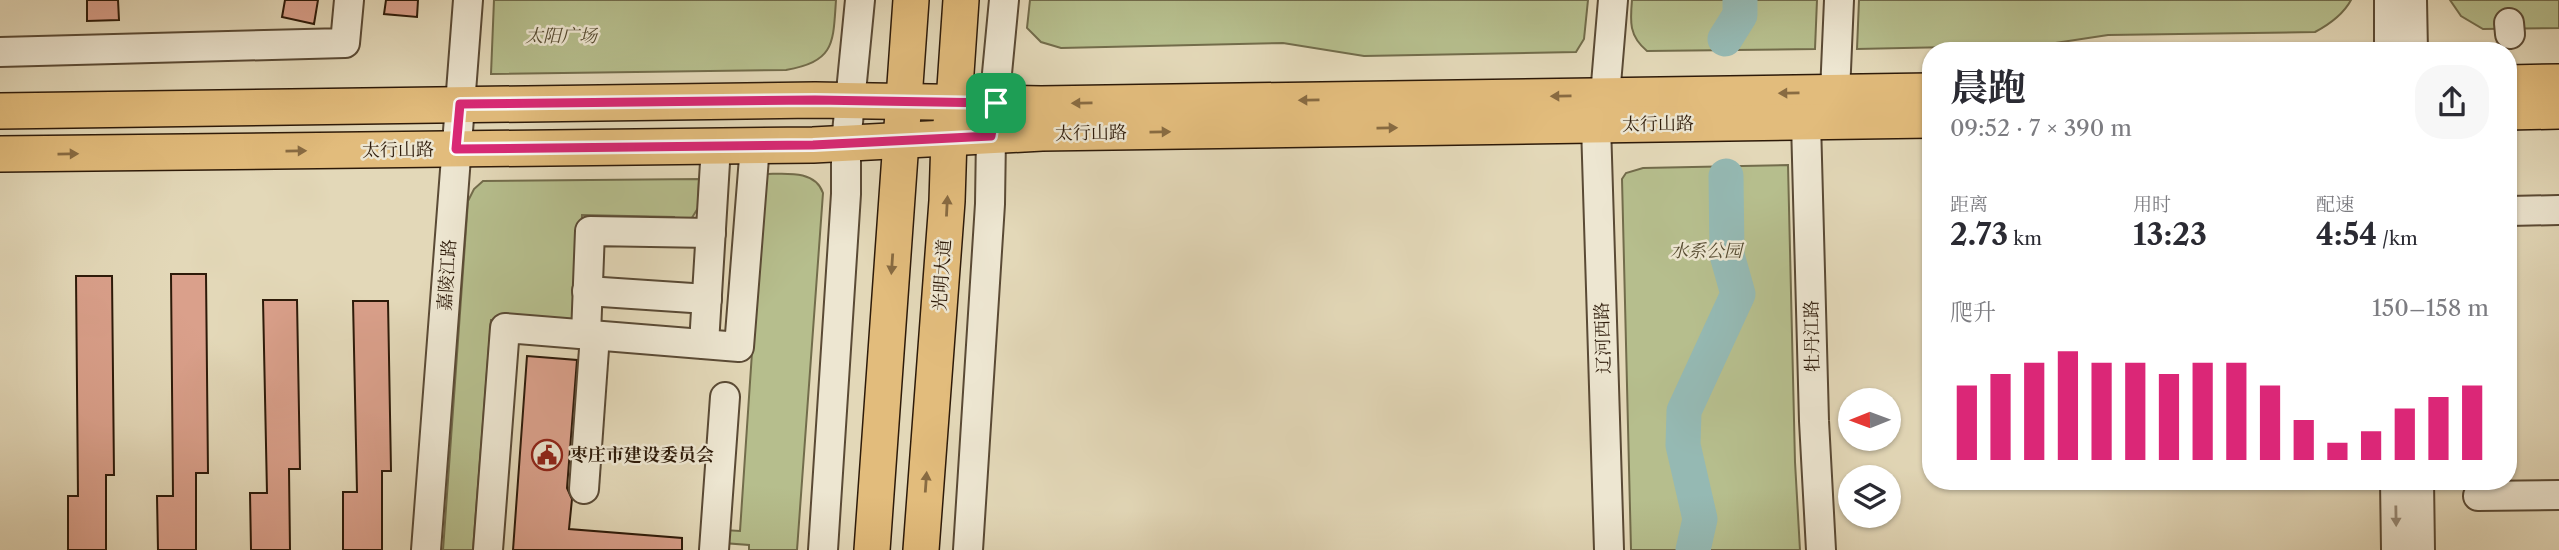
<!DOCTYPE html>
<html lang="zh">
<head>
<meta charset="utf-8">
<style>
  :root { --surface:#fff; --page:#f7f7f7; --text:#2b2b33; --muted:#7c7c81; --accent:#db2777 }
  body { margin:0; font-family:"Libre Caslon Text","Noto Serif SC",serif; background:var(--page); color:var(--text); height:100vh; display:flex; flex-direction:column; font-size:26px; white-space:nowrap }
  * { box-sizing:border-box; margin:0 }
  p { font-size:23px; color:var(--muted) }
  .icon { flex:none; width:38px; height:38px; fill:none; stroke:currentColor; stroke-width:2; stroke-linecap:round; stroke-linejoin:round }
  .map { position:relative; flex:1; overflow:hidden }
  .side { position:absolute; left:1922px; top:42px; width:595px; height:448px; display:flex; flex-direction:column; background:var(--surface); border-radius:28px; box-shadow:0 2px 5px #0004 }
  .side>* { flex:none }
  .needle { width:46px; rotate:269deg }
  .buttons { position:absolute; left:1838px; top:388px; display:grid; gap:14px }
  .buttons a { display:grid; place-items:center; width:63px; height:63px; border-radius:50%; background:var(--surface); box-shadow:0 2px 5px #0004; font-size:35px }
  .pin { position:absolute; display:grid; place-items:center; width:60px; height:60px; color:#fff; margin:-30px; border-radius:14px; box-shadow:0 4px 10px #0006 }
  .round { display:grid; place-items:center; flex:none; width:74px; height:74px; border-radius:28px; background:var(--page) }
  .head { display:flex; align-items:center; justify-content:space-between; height:119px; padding:0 28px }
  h1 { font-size:38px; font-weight:700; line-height:52px }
  .stats { display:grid; grid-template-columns:repeat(3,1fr); gap:10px; height:119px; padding:7px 28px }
  .stats div { display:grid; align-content:center }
  .stats b { font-size:30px; font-weight:700 }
  .stats small { font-size:19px; font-weight:400 }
  .stats p { font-size:19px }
  .chart { height:196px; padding:14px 28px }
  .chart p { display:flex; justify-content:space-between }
  .chart svg { width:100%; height:126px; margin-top:7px; stroke:var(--accent); stroke-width:6 }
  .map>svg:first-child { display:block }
  .green { fill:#b6be8d; stroke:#726c4b; stroke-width:2 }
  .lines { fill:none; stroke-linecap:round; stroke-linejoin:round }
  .river { stroke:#95b9b3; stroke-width:35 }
  .building { fill:#daa08b; stroke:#2d1a09; stroke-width:2 }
  .minor-casing { stroke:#5a4a35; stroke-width:32 }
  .major-casing { stroke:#2d1a09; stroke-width:38 }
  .minor { stroke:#ede6d1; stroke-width:28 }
  .major { stroke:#e2bc7c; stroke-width:35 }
  .oneway { fill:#886b42 }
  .oneway2 { fill:#978a77 }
  .route-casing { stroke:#fff; stroke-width:14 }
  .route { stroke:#db2777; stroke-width:9 }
  .labels { text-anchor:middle; stroke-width:5; stroke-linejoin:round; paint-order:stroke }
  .park-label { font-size:18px; font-style:italic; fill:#564b31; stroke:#ede6d1 }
  .street-label { font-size:18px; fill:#2d1a09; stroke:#ede6d1 }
  .poi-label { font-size:18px; font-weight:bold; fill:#2d1a09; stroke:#ede6d1; text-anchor:start }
</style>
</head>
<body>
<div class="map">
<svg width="2559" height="550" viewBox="0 0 2559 550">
  <rect width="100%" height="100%" fill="#e3d8b8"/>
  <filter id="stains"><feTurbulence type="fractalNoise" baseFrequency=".00286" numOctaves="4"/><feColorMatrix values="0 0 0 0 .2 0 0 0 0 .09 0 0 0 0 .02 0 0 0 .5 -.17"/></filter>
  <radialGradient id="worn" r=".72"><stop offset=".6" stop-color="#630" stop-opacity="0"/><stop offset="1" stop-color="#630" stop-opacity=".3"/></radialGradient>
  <g class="green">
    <path d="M494,0H836C833,44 835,61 786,70L491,74Z"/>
    <path d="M1030,0H1588L1584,39L1576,52L1364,56L1283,43L1061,48L1041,42L1027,28Z"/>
    <path d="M1632,0H1817L1815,49L1647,51C1629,36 1630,22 1632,0Z"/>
    <path d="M1859,0H2351C2343,15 2330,24 2315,32L2108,35L2042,45L1857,49Z"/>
    <path d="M2450,0H2559V28L2483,29L2461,16Z"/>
    <path d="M1788,165L1795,462L1800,550H1631L1622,179L1626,173L1643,168Z"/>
    <path d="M764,174C784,174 815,169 823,193L797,550H749V545L723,543L724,530L740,531Z"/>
    <path d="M699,179L698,208L690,221L674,225V217L582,215L578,313L569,323L491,320L473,550H443L468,201L474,189L483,181Z"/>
  </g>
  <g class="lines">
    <g class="river">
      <path d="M1725,39L1740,15V0"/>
      <path d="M1693,550L1700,519L1683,445L1684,411L1738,294L1727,255L1726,176"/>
    </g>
  </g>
  <g class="building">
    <path d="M87,0H118L119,20L87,21Z"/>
    <path d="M285,0H318L314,24L282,17Z"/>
    <path d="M386,0H418L417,17L384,14Z"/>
    <path d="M171,274H206L208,473H196V550H158L157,496H173Z"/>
    <path d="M76,276H112L114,475H106V550H68V496H78Z"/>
    <path d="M263,300H297L300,469H289L290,550H251L250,493H267Z"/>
    <path d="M353,301H388L391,471H382V550H343V492H357Z"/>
    <path d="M527,356L577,360L567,488L572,499L569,529L682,538V550H513Z"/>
  </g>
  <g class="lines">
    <g class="minor-casing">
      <g id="minor">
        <path d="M2389,0V51"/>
        <path d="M2412,0L2413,51"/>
        <path d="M2509,23L2510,34"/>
        <path d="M0,52L345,43L349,0"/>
        <path d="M1835,93L1839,0"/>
        <path d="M1605,96L1613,0"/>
        <path d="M1806,122L1814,421L1821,550"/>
        <path d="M1596,125L1609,550"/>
        <path d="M2509,211L2559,210"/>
        <path d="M587,291L707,299"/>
        <path d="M586,335L590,231L711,233"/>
        <path d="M704,344L716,146"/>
        <path d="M2395,481L2396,550"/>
        <path d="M2419,481L2420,550"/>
        <path d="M584,489L595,335"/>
        <path d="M2478,496L2559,495"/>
        <path d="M426,550L468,0"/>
        <path d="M488,550L505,328L739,347L755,145"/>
        <path d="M714,550L725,397"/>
        <path d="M823,550L846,194V143L860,0"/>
        <path d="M968,550L990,204L991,136L1004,0"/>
      </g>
    </g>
    <g class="major-casing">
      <g id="major">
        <path d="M2508,83L2559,82"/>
        <path d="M0,111L815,100L1041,104L1930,91"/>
        <path d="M2508,112L2559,111"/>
        <path d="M0,154L813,145L1042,133L1930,120"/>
        <path d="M872,550L911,0"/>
        <path d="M921,550L947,201L949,138L954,102L961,0"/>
      </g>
    </g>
    <use href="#minor" class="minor"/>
    <use href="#major" class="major"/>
  </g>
  <defs><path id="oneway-solid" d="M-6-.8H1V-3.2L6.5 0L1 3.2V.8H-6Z" transform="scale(1.75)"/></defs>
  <g class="oneway">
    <use href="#oneway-solid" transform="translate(1789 93) rotate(179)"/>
    <use href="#oneway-solid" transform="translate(1561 96) rotate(179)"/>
    <use href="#oneway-solid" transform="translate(1309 100) rotate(179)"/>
    <use href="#oneway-solid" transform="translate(1082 103) rotate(179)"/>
    <use href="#oneway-solid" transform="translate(1387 128) rotate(-1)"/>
    <use href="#oneway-solid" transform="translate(1160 132) rotate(-1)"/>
    <use href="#oneway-solid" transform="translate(296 151) rotate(-1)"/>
    <use href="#oneway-solid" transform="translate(68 154) rotate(-1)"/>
    <use href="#oneway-solid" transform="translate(947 206) rotate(-87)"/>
    <use href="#oneway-solid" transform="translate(892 264) rotate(94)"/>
    <use href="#oneway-solid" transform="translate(926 482) rotate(-86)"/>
  </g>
  <use class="oneway2" href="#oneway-solid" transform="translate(2396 516) rotate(89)"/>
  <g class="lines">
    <g class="route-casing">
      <path id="route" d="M815,100L996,103L991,136L813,145L456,149L460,104Z"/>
    </g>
    <use href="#route" class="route"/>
  </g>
  <defs>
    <g id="civic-ring" transform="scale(1.575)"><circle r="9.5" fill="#ede6d1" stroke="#8f2418" stroke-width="1.5"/><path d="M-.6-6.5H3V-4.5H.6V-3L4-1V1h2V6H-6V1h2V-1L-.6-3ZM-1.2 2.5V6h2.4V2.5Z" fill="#8f2418"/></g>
  </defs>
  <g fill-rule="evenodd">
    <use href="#civic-ring" x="547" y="455"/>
  </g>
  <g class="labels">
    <g class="park-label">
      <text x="561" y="42">太阳广场</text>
      <text x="1706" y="257">水系公园</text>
    </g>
    <g class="street-label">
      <text transform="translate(1658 124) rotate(-1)" y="6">太行山路</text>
      <text transform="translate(1091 133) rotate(-1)" y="6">太行山路</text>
      <text transform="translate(398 150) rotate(-1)" y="6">太行山路</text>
      <text transform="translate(447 275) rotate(-86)" y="6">嘉陵江路</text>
      <text transform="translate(942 275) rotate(-86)" y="6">光明大道</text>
      <text transform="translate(1812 336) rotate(-91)" y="6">牡丹江路</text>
      <text transform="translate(1603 338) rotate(-92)" y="6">辽河西路</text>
    </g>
    <g class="poi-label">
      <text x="570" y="461">枣庄市建设委员会</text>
    </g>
  </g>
  <rect width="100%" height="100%" filter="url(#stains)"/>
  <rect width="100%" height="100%" fill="url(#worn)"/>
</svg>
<div class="buttons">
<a><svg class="needle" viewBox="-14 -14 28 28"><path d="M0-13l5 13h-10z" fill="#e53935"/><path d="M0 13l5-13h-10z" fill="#7c7c81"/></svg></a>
<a><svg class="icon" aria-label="layers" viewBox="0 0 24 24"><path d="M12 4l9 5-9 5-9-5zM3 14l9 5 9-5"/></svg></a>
</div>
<div class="pin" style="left:996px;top:103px;background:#1e9e55"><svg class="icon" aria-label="arrive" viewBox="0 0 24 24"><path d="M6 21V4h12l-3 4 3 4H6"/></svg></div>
<section class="side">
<div class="head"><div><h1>晨跑</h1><p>09:52 · 7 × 390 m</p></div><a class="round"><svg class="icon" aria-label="share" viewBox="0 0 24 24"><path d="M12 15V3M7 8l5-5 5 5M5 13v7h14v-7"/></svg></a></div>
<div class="stats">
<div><p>距离</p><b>2.73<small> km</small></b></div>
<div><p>用时</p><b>13:23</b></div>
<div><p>配速</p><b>4:54<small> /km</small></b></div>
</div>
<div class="chart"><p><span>爬升</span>150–158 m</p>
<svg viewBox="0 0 160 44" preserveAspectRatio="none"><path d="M5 44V18M15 44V14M25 44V10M35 44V6M45 44V10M55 44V10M65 44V14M75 44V10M85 44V10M95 44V18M105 44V30M115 44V38M125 44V34M135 44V26M145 44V22M155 44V18"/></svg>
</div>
</section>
</div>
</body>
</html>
